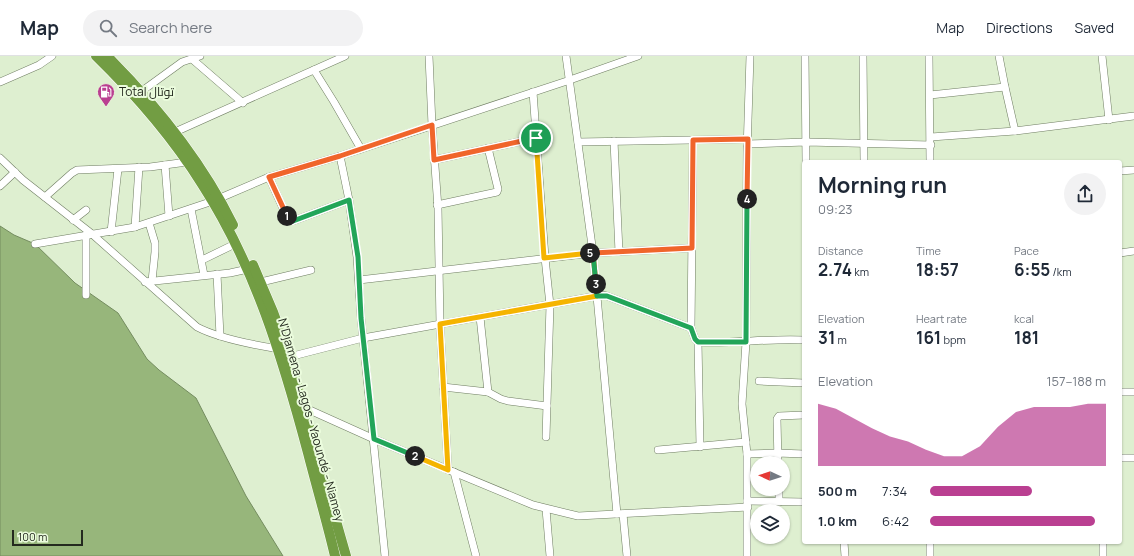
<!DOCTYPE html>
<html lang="en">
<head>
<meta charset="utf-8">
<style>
  :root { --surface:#fff; --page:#f2f2f3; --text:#1f2937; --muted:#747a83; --line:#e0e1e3; --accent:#ba3f91 }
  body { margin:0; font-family:Manrope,Cairo,sans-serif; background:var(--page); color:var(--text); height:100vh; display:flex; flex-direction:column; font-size:15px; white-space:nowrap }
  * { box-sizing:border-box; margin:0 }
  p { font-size:13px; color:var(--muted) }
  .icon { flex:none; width:22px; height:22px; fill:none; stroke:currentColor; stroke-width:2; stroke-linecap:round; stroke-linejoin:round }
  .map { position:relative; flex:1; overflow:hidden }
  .sheet { position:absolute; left:802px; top:104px; width:320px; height:384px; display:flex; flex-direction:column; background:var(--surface); border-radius:4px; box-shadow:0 1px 3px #0004 }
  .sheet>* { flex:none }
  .needle { width:26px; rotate:273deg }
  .fabs { position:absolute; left:750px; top:400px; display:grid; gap:8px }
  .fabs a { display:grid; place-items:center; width:40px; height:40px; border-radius:50%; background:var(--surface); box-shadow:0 1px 3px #0004; font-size:20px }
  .scale { position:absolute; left:12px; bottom:10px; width:71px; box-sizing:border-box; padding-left:4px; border:2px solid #242a1f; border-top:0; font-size:11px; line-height:14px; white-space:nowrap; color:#242a1f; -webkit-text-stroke:3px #ebfcdd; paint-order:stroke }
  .pin { position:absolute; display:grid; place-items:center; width:34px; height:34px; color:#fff; margin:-17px; border:2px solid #fff; border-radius:50%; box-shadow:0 1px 4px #0007 }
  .km { position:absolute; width:20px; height:20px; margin:-10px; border-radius:50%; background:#222; color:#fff; font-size:11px; line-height:20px; text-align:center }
  .round { display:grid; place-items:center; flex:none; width:42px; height:42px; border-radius:21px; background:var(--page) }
  .head { display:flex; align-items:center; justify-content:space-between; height:68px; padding:0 16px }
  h1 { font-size:22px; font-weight:700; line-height:30px }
  .metrics { display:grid; grid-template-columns:repeat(3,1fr); gap:6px; height:68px; padding:4px 16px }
  .metrics div { display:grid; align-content:center }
  .metrics b { font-size:17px; font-weight:700 }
  .metrics small { font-size:11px; font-weight:400 }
  .metrics p { font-size:11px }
  .chart { height:112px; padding:8px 16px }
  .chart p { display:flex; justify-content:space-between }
  .chart svg { width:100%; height:72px; margin-top:4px; fill:var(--accent); opacity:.7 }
  ul { padding:0 16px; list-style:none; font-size:13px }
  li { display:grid; grid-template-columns:64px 48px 1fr; align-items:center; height:30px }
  li i { height:10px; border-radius:5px; background:var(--accent) }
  header { display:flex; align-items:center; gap:24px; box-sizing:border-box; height:56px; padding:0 20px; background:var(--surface); border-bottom:1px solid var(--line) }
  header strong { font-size:19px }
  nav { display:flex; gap:22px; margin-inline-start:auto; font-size:14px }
  .search { width:280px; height:36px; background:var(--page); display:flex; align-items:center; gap:10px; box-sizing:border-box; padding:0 14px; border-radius:22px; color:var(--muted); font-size:15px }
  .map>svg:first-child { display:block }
  .water { fill:#97b67b; stroke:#748c5f }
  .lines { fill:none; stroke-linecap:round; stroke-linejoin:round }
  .minor-casing { stroke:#6f7d62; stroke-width:8 }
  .highway-casing { stroke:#fff; stroke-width:11 }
  .minor { stroke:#fff; stroke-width:7 }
  .highway { stroke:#729d43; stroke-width:10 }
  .split-1-casing { stroke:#fff; stroke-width:8 }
  .split-2-casing { stroke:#fff; stroke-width:8 }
  .split-3-casing { stroke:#fff; stroke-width:8 }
  .split-4-casing { stroke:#fff; stroke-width:8 }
  .split-5-casing { stroke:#fff; stroke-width:8 }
  .split-6-casing { stroke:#fff; stroke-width:8 }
  .split-1 { stroke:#f0652b; stroke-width:5 }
  .split-2 { stroke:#22a559; stroke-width:5 }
  .split-3 { stroke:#f5b400; stroke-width:5 }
  .split-4 { stroke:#f0652b; stroke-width:5 }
  .split-5 { stroke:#22a559; stroke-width:5 }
  .split-6 { stroke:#f5b400; stroke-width:5 }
  .labels { text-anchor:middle; stroke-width:4; stroke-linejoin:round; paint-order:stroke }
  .poi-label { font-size:12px; fill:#242a1f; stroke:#ebfcdd; text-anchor:start }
  .street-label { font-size:12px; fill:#242a1f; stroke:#ebfcdd }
</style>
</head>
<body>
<header>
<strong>Map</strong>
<div class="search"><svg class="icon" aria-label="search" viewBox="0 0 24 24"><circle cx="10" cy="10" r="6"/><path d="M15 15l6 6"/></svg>Search here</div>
<nav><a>Map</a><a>Directions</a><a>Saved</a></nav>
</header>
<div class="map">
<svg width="1134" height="500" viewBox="0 0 1134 500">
  <rect width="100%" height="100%" fill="#deefd0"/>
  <path class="water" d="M0,170L14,179L35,188L75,227L118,257L147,303L159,314L196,342L246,440L283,500H0Z"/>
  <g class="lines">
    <g class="minor-casing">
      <g id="minor">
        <path d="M429,0L432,69L438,152L440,268L448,414"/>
        <path d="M566,0L593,197L617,458"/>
        <path d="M805,0L806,106"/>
        <path d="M863,0L864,106"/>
        <path d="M929,0L930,106"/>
        <path d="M999,0L1005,31L1015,75"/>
        <path d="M1102,0L1109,64"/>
        <path d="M192,3L243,47"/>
        <path d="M314,14L334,46L361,93"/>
        <path d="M0,26L39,9L52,0"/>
        <path d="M142,35L182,6L200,0"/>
        <path d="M533,36L545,202L550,249L546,381"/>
        <path d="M930,39L1005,31"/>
        <path d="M175,76L345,0"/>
        <path d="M931,81L1015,75L1134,60"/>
        <path d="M693,84L691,272L695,283L698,286L700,391"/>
        <path d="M614,85L619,196"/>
        <path d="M578,86L748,83"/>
        <path d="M747,88L806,86L931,89"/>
        <path d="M340,100L349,144L357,201L361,262L385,500"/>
        <path d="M0,102L23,124L92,178L197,271C220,283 254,289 279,293"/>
        <path d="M434,104L536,82"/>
        <path d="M165,109L169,160"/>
        <path d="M1120,115L1134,114"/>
        <path d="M269,121L287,161L290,164L293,165L349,144"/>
        <path d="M0,130L15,116"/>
        <path d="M45,141L72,117L77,114L150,111L187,106"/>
        <path d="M437,149L497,136L498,133L488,92"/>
        <path d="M191,153L204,219"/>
        <path d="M73,164L86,154"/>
        <path d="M149,167L155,187V196L152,225"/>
        <path d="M135,171L139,111"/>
        <path d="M111,176L118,113"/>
        <path d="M86,179V239"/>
        <path d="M35,188L135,171L213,145L269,121L340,100L567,25L638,0"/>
        <path d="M1120,197L1134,195"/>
        <path d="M202,204L235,188"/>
        <path d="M217,218L220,280"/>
        <path d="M359,224L593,197L692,192"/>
        <path d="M145,226L230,217L248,213"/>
        <path d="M261,226L311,214"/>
        <path d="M480,261L488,336"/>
        <path d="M698,286C733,288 769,282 804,284"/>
        <path d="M289,301L363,282L602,239L607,240L691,272"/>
        <path d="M759,325L804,327"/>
        <path d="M443,331L488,336L501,343L508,345L547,350"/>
        <path d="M1120,336H1134"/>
        <path d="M303,351L374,383L533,449L578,460L748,451"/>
        <path d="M658,394L746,386"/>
        <path d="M747,398L777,397L804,398"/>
        <path d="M1120,402H1134"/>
        <path d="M778,407L777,363L779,360L804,359"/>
        <path d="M454,416L476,500"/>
        <path d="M779,433V446"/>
        <path d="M747,445L804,446"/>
        <path d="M546,453L550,500"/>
        <path d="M623,458L627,500"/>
        <path d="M844,486L845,500"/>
        <path d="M930,486V500"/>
        <path d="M747,500V398L742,348L746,286L747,96L750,0"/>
        <path d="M1103,500V486"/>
      </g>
    </g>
    <g class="highway-casing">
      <g id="highway">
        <path d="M96,0C135,38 173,82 202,128C255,210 283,303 308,397C317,432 327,466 335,500"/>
        <path d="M107,0C157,50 202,106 233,169"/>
        <path d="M253,209L273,256L289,301L346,500"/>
      </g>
    </g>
    <use href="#minor" class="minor"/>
    <use href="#highway" class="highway"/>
  </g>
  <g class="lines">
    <g class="split-1-casing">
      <path id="split-1" d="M287,160L269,121L340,100L432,69L434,104L536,82"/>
    </g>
    <g class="split-2-casing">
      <path id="split-2" d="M287,160L290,164L293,165L349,144L358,201L361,262L374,383L415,400"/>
    </g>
    <g class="split-3-casing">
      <path id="split-3" d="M415,400L448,414L440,268L597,240L596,228"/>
    </g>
    <g class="split-4-casing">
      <path id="split-4" d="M596,228L593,197L692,192L693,84L748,83L747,143"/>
    </g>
    <g class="split-5-casing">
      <path id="split-5" d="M590,197H593L597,240H607L691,272L695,283L698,286H746L747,143"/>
    </g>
    <g class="split-6-casing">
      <path id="split-6" d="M536,82L544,202L590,197"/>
    </g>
    <use href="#split-1" class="split-1"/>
    <use href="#split-2" class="split-2"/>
    <use href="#split-3" class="split-3"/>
    <use href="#split-4" class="split-4"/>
    <use href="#split-5" class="split-5"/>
    <use href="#split-6" class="split-6"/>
  </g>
  <defs>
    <g id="fuel-pin" transform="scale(0.9)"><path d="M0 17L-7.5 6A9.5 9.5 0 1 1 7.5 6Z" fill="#ba3f91" stroke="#ebfcdd"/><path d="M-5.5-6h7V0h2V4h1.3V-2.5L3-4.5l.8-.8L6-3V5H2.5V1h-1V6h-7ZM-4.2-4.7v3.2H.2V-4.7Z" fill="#fff"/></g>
  </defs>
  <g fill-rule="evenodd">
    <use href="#fuel-pin" x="106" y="36"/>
  </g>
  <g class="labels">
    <g class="poi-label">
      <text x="119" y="40">Total توتال</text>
    </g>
    <g class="street-label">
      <text transform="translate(311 364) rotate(74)" y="4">N'Djamena - Lagos - Yaoundé - Niamey</text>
    </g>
  </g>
</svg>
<div class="fabs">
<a><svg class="needle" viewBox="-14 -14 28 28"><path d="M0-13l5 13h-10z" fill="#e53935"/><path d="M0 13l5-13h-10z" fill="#747a83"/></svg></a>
<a><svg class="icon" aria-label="layers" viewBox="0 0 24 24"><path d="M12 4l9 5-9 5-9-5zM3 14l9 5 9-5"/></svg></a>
</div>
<div class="scale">100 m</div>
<div class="pin" style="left:536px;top:82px;background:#1e9e55"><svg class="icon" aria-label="arrive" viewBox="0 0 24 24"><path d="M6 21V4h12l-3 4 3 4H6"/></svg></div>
<b class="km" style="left:287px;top:160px">1</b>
<b class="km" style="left:415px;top:400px">2</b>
<b class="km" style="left:596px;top:228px">3</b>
<b class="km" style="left:747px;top:143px">4</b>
<b class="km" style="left:590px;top:197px">5</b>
<section class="sheet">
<div class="head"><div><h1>Morning run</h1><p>09:23</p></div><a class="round"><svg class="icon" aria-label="share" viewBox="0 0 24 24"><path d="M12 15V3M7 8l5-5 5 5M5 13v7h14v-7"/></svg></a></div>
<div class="metrics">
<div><p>Distance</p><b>2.74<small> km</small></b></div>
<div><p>Time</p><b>18:57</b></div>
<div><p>Pace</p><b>6:55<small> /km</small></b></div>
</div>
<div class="metrics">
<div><p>Elevation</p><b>31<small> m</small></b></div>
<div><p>Heart rate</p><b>161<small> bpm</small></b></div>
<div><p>kcal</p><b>181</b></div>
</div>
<div class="chart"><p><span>Elevation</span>157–188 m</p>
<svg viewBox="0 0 160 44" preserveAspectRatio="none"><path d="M0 44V6L10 9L20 15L30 21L40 26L50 29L60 34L70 38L80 38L90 32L100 20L110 11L120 8L130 8L140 8L150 6L160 6V44z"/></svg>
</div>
<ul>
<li><b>500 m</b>7:34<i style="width:58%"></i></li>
<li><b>1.0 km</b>6:42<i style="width:94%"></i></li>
</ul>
</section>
</div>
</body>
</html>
